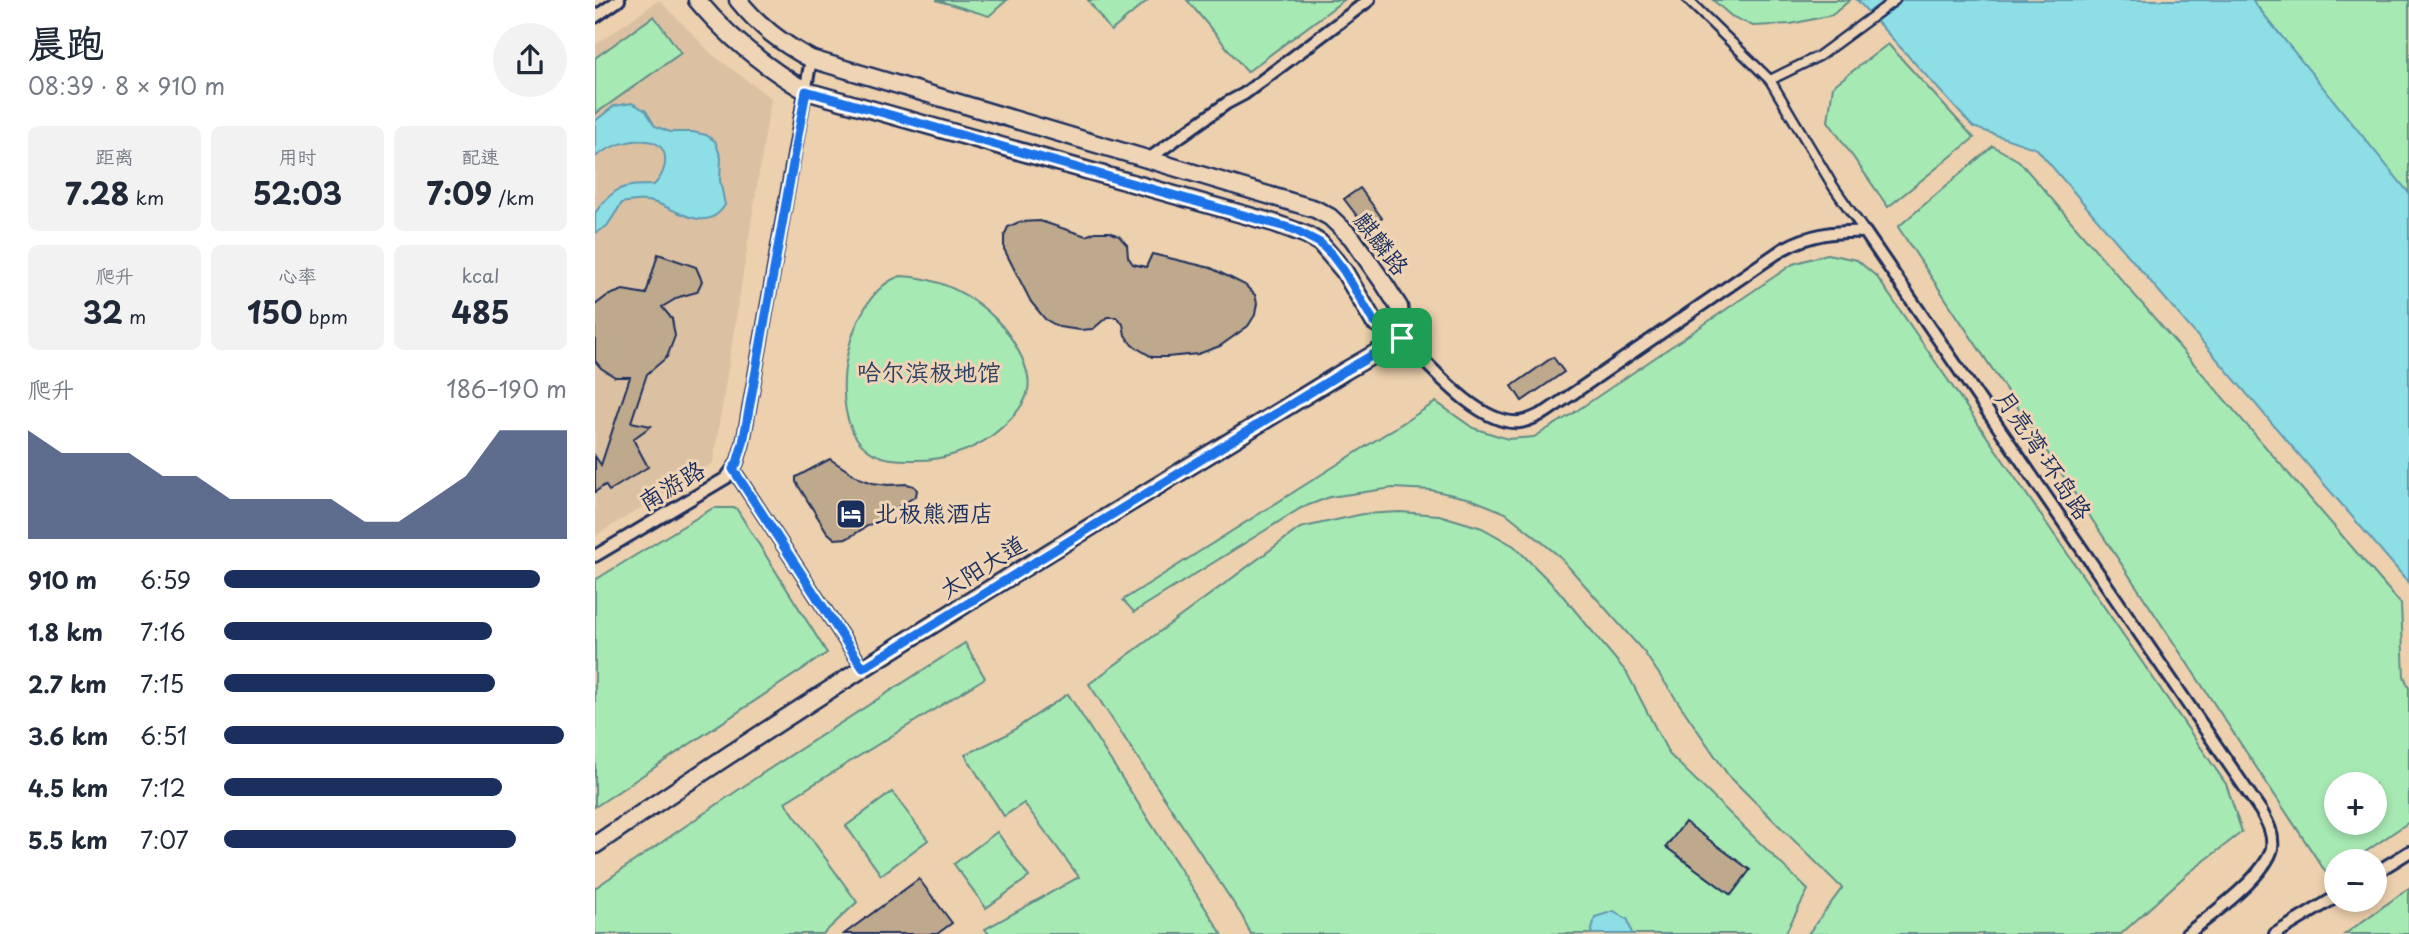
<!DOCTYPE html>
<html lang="zh">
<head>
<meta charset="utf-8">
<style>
  :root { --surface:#fff; --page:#f2f2f3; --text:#1f2937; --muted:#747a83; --accent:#1b2f5e }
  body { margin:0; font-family:"Playpen Sans","LXGW WenKai TC",sans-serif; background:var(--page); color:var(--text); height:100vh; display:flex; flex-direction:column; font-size:26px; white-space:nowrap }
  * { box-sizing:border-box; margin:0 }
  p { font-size:23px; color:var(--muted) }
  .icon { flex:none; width:38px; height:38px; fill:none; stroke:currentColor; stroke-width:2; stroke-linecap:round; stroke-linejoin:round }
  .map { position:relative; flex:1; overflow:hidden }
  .panel { display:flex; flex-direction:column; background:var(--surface); width:595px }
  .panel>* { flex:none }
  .buttons { position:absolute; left:1729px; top:772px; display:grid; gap:14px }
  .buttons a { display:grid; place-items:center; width:63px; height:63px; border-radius:50%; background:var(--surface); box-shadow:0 4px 10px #0003; font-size:35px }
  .pin { position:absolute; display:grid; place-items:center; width:60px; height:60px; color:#fff; margin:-30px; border-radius:14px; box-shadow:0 4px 10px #0006 }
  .round { display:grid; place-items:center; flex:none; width:74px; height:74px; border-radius:37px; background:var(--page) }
  .headline { display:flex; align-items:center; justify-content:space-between; height:119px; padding:0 28px }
  h1 { font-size:38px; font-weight:700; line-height:52px }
  .stats { display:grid; grid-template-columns:repeat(3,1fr); gap:10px; height:119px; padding:7px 28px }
  .stats div { display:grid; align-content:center; border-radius:10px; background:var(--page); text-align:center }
  .stats b { font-size:30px; font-weight:700 }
  .stats small { font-size:19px; font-weight:400 }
  .stats p { font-size:19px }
  .chart { height:196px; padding:14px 28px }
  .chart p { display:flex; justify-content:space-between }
  .chart svg { width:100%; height:126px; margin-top:7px; fill:var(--accent); opacity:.7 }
  ul { padding:0 28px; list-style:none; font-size:23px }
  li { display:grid; grid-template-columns:112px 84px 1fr; align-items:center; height:52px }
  li i { height:18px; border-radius:9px; background:var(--accent) }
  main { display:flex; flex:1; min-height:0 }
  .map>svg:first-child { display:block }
  .built { fill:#dbc1a2 }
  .green { fill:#a7e9b3; stroke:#618c88; stroke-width:2; fill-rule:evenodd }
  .water { fill:#8ddee5; stroke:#5f98af; stroke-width:2 }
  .building { fill:#bea98d; stroke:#1b2f5e; stroke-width:2 }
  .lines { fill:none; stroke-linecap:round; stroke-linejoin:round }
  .pedestrian-casing { stroke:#1b2f5e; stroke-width:13 }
  .minor-casing { stroke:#1b2f5e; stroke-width:16 }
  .secondary-casing { stroke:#1b2f5e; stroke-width:21 }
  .pedestrian { stroke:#efd4b6; stroke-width:8 }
  .minor { stroke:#efd4b6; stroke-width:10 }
  .secondary { stroke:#efd4b6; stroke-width:16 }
  .route-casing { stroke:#fff; stroke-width:14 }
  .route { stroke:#1a73e8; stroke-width:9 }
  .labels { text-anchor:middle; stroke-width:6; stroke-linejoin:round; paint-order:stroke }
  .street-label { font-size:24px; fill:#1b2f5e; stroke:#efd4b6 }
  .park-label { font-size:24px; fill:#294266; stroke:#efd4b6 }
  .poi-label { font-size:24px; fill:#1b2f5e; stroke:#efd4b6; text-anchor:start }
</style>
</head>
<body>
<main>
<section class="panel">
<div class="headline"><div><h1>晨跑</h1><p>08:39 · 8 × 910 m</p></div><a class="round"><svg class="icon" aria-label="share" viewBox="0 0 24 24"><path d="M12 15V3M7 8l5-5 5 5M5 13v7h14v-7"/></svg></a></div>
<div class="stats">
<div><p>距离</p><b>7.28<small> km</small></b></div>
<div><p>用时</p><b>52:03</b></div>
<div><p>配速</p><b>7:09<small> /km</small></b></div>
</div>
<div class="stats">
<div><p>爬升</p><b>32<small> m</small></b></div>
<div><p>心率</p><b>150<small> bpm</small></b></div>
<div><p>kcal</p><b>485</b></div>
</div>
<div class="chart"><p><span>爬升</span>186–190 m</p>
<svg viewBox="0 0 160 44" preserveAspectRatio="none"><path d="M0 44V6L10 14L20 14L30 14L40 22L50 22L60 30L70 30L80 30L90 30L100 38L110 38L120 30L130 22L140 6L150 6L160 6V44z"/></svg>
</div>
<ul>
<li><b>910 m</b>6:59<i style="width:92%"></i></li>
<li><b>1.8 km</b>7:16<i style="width:78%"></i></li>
<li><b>2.7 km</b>7:15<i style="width:79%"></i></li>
<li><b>3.6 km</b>6:51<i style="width:99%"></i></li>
<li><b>4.5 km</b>7:12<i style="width:81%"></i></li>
<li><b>5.5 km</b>7:07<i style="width:85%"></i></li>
</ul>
</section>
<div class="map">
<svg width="1814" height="934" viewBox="0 0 1814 934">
  <rect width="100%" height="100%" fill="#edd0ad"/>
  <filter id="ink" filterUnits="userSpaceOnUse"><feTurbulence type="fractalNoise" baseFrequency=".0143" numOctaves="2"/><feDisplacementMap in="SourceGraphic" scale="14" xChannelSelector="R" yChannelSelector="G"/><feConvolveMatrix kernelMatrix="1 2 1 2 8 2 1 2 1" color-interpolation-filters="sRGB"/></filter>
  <g filter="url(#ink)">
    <path class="built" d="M64,0L119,56L176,98L118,463L0,536V45Z"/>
    <g class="green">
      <path d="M341,0H412L394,16Z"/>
      <path d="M493,0H553L516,31Z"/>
      <path d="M592,0H749L652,72Z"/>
      <path d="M1118,0H1255L1237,15L1196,24L1158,26L1136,16Z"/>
      <path d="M1657,0H1814V193L1811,191Z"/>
      <path d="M59,16L86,53L0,114V58Z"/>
      <path d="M1293,44L1379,138L1293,207L1233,121L1238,86Z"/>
      <path d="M1398,146L1424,161L1806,604L1809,676L1814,688V822L1757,861H1741V872L1734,877L1303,227ZM1741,784H1780V822H1741Z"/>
      <path d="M1232,254L1262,260L1282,277L1631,784L1647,832L1591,875L1526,934H1213L1247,888L1133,775L1049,652L964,556L911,513L876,499L836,490L798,488L735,497L706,508L539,612L528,600L841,402L878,428L913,439L939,437L977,414L1198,264Z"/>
      <path d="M306,276C358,278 406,311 427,358C432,370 436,382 432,394C427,410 411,424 399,434C378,451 345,461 319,460C303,460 286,460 273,450C226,416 253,291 306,276Z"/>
      <path d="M118,508H141L232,653L0,807V580Z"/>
      <path d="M805,512L844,515L887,528L919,546L962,589L1032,673L1074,754L1213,890L1190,934H656L647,916L494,684L705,528L768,514Z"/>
      <path d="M370,643L390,678L190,802L262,902L228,934H0V888L168,773Z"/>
      <path d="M473,694L627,934H394L390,929L484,877L429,803L409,816L370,755L411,735Z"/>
      <path d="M297,792L333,840L286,875L251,826Z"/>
      <path d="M402,832L434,877L391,908L359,864Z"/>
      <path d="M1814,888V934H1750Z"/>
    </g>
    <g class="water">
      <path d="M1262,0H1657L1814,193V583L1442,149L1378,127Z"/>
      <path d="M37,103L51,111L60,126L75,132H98L111,135L120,141L126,158L125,180L130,205C112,234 85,211 61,203C50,199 38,201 27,203L12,226L0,233V213C19,186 28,185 59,185C73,172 77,145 53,141C36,138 13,147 0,157V121L19,106Z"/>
      <path d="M1019,911L1033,920L1037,934H996L1000,917Z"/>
    </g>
    <g class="building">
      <path d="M765,188L787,218L772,229L749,199Z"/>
      <path d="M445,221L491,236L500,232H515L524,236L532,245L533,257L538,264L551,267L557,254L616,268L650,285L660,295L662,303L660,315L653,326L625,346L603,354L572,357H557L537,345L530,335L528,324L521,317H512L498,329L485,330L464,327L450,319L436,302L409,249V236L413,227L424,222Z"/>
      <path d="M63,254L101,267L107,281L102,292L84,297L67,307L77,319L80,336L72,357L52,374L36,422L56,426L38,439L53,467L14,491L10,485L0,492V456L6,465L35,377H20L6,368L0,361V305L12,296L28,290L51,294Z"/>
      <path d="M958,357L969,372L927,401L917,386Z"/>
      <path d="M235,459L264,478L278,483L293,485L312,484L319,486L322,490L321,496L253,538L240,539L232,532L201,482V477Z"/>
      <path d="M1090,822L1155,870L1136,895L1071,847Z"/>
      <path d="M324,879L357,923L342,934H249Z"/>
    </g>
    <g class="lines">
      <g class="pedestrian-casing">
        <g id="pedestrian">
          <path d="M1093,0L1175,80L1238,186L1270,232"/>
          <path d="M1175,80L1224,56L1300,0"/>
        </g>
      </g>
      <g class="minor-casing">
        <g id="minor">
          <path d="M0,17L24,0"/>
          <path d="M552,160L632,103L649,94L774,0"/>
          <path d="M807,338C834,365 884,426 925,422C934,421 942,416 951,412L1188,249C1215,234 1240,231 1270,232L1666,811C1672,822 1679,834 1677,848C1671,876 1615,916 1592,934"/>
          <path d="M138,469L268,668"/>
          <path d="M0,556L131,478L142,463L148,443L216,59"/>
          <path d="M1780,873L1814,852"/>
          <path d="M1680,934L1741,897"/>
        </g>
      </g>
      <g class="secondary-casing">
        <g id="secondary">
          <path d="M102,0C133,37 170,67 211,91L679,223L712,235L725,243L749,271L779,322L807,338"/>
          <path d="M143,0C164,26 186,43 216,59L720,209L735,217L757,238L790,285L804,307L807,338"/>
          <path d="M0,845C244,677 498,526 750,371L807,338"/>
        </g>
      </g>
      <use href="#pedestrian" class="pedestrian"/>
      <use href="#minor" class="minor"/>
      <use href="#secondary" class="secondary"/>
    </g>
  </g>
  <g class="lines" filter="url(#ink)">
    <g class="route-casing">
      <path id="route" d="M211,91L698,229L725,243L737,255L749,271L779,322L807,338L750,371L268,668L138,469L142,463L148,443Z"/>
    </g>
    <use href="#route" class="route"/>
  </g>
  <defs>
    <g id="hotel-square" transform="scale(1.575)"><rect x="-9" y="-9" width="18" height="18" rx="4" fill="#1b2f5e" stroke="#efd4b6"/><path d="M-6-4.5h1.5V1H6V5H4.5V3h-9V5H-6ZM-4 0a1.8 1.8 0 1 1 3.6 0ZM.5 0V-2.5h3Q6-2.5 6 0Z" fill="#fff"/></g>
  </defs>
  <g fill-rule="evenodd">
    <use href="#hotel-square" x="256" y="514"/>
  </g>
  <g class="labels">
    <g class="street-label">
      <text transform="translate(786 244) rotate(52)" y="8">麒麟路</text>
      <text transform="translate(1448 455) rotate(56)" y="8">月亮湾·环岛路</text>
      <text transform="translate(77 486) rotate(-31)" y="8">南游路</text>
      <text transform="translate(388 567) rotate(-32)" y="8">太阳大道</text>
    </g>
    <g class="park-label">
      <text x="334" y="381">哈尔滨极地馆</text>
    </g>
    <g class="poi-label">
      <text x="279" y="522">北极熊酒店</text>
    </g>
  </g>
</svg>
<div class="buttons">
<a>+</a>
<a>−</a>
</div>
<div class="pin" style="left:807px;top:338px;background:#1e9e55"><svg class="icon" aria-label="arrive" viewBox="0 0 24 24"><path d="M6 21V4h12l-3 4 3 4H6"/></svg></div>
</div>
</main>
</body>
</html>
